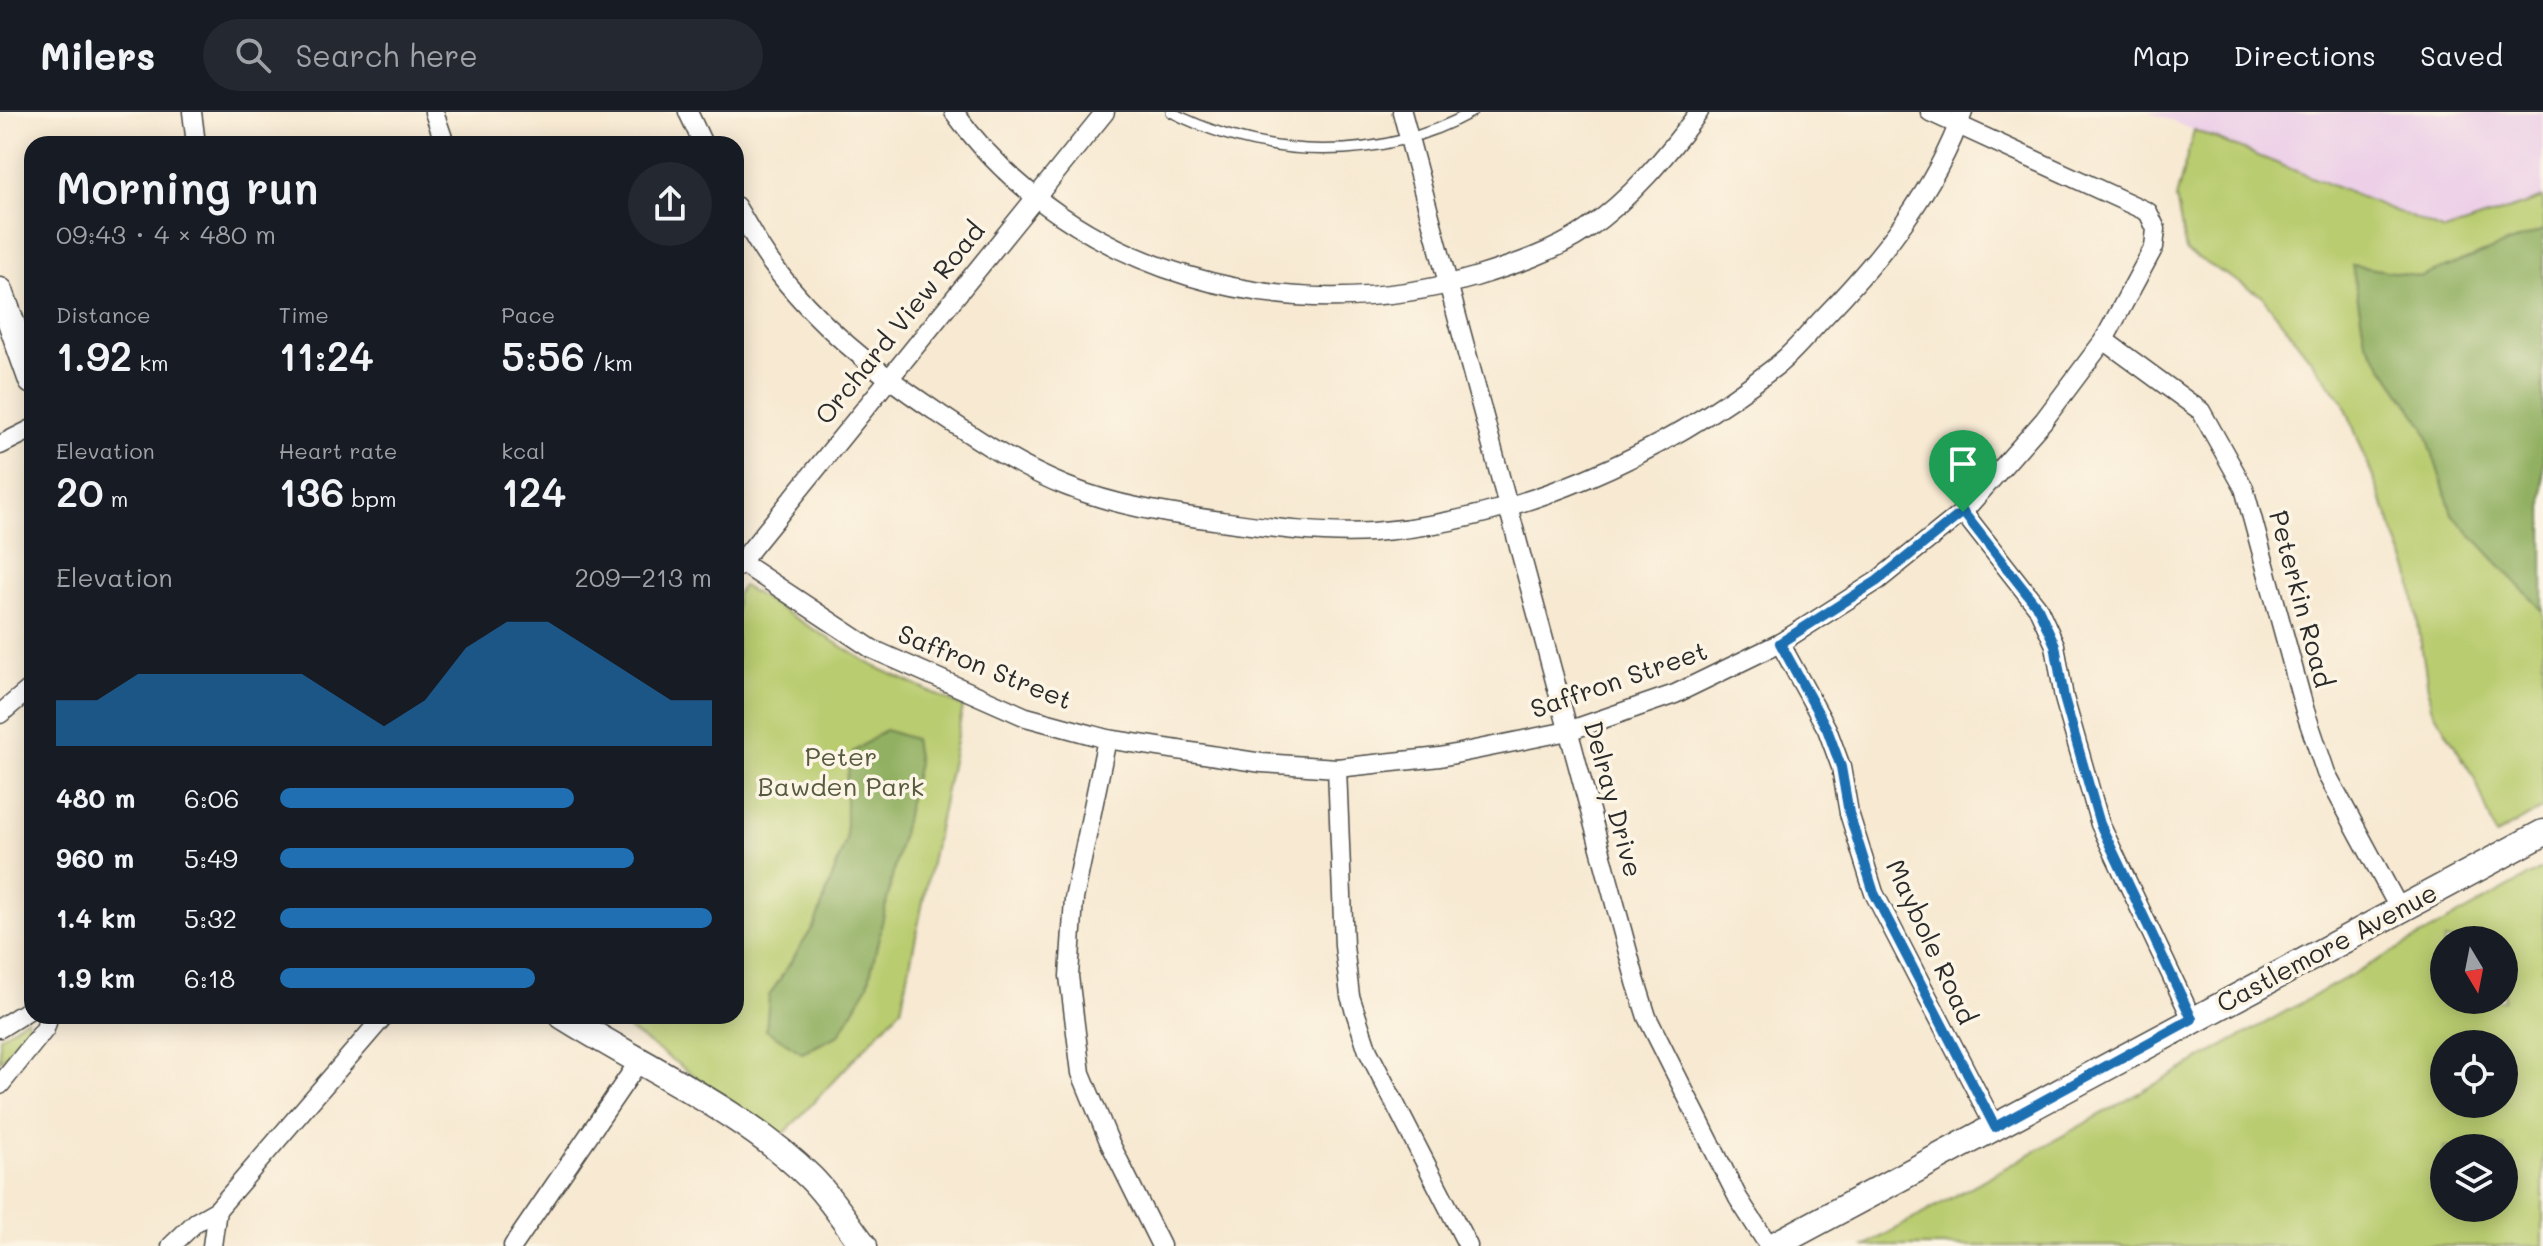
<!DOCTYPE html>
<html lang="en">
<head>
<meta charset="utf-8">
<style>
  :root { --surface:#171b24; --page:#242831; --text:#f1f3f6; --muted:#9ea1a6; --line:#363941; --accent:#1f6fb2 }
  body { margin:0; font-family:Mali,sans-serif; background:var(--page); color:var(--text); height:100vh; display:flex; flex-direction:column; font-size:30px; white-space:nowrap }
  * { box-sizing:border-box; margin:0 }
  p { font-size:26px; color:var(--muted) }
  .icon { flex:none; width:44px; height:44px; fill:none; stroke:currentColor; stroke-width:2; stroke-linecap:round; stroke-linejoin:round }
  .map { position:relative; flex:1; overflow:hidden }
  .details { position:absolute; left:24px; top:24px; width:720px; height:888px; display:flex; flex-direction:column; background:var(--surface); border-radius:24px; box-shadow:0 4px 20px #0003 }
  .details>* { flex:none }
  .needle { width:52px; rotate:170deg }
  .controls { position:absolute; left:2430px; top:814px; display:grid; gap:16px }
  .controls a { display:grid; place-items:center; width:88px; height:88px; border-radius:50%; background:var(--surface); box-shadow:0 4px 20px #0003; font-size:40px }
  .pin { position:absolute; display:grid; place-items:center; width:68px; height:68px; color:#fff; margin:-82px -34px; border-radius:50% 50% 50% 0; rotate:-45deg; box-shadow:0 0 8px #0007 }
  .pin .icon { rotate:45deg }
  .round { display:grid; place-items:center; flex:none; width:84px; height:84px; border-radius:42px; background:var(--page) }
  .headline { display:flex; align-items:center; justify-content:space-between; height:136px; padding:0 32px }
  h1 { font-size:44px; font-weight:600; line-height:60px }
  .stats { display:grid; grid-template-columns:repeat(3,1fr); gap:12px; height:136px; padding:8px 32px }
  .stats div { display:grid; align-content:center }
  .stats b { font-size:40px; font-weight:600 }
  .stats small { font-size:22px; font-weight:400 }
  .stats p { font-size:22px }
  .chart { height:224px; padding:16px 32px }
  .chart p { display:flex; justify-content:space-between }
  .chart svg { width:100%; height:144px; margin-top:8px; fill:var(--accent); opacity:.7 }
  ul { padding:0 32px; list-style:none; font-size:26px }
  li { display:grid; grid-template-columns:128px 96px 1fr; align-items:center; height:60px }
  li i { height:20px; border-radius:10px; background:var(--accent) }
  header { display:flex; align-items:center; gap:48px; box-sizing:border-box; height:112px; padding:0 40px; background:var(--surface); border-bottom:2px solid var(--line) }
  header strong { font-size:38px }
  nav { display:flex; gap:44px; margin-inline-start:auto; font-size:28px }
  .search { width:560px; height:72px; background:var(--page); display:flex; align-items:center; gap:20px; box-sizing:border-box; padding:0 28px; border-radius:44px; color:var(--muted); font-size:30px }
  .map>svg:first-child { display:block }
  .built { fill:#edd0e8 }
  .green { fill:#b9cc6f; stroke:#727c4d; stroke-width:2; fill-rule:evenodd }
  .forest { fill:#92b062; stroke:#5e6e46; stroke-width:2 }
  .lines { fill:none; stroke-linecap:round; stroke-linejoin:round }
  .lane-casing { stroke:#4a4844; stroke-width:12 }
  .street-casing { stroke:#4a4844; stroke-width:21 }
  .secondary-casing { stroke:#4a4844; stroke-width:29 }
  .lane { stroke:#fff; stroke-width:9 }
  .street { stroke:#fff; stroke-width:18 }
  .secondary { stroke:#fff; stroke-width:26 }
  .route-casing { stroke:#fff; stroke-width:16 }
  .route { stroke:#1f6fb2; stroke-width:10 }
  .labels { text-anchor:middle; stroke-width:7; stroke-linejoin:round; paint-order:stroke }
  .street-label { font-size:26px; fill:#2b2b2b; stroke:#fcf5e5 }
  .park-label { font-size:26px; fill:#565b3f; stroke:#fcf5e5 }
</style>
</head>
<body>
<header>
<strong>Milers</strong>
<div class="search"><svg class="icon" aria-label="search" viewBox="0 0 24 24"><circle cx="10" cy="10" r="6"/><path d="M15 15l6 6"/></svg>Search here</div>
<nav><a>Map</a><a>Directions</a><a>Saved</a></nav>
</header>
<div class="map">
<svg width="2543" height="1134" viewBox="0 0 2543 1134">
  <rect width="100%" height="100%" fill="#fcf5e5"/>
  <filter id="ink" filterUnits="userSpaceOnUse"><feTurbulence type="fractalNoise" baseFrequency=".0125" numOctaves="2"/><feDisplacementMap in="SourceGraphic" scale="16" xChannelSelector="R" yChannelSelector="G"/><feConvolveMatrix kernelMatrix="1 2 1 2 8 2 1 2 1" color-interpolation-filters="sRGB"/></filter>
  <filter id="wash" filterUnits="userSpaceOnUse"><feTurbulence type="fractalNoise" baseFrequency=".006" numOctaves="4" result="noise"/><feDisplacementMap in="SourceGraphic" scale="32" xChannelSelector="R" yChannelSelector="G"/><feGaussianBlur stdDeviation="1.8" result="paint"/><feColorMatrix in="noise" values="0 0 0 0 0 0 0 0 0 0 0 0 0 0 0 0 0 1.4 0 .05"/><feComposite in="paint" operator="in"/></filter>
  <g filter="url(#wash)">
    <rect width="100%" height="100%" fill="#f7e9d2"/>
    <path class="built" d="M2149,0H2543V86L2445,119Z"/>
    <g class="green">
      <path d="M2194,18L2445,119L2543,86V696L2496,723L2475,667L2431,595L2410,461L2344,291L2262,184L2186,139L2176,86Z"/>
      <path d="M743,474L874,554L963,595L901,897L781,1025L610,904H736V483Z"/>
      <path d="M2543,756V1134H1865ZM2444,828H2504V888H2444ZM2444,932H2504V992H2444ZM2444,1036H2504V1096H2444Z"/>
      <path d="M27,906L29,915L0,950V925Z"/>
    </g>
    <g class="forest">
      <path d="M2543,118V499L2452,402L2424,315L2365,228L2352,153L2421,165Z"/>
      <path d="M885,618L914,627L918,651L868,873L839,923L802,941L766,918L769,884L815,812L846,728V669L853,640Z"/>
    </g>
  </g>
  <g filter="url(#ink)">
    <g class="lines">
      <g class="lane-casing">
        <path id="lane" d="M1171,0C1266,48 1378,52 1472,0"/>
      </g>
      <g class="street-casing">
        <g id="street">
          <path d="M192,0L196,32"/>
          <path d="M434,0L445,32"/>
          <path d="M688,0L703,32"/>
          <path d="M954,0C1071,162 1288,220 1475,165C1511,154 1554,140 1586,118C1631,87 1667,43 1699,0"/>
          <path d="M1402,0L1636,870L1647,905L1738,1086L1769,1134"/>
          <path d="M736,94C748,113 758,134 772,152C815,211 874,258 935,299C977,327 1018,355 1066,374C1116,394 1169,402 1221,409C1272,416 1322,423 1373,420C1517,409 1662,344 1775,255C1793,241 1808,222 1823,206C1880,147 1935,79 1963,0"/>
          <path d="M2104,228L2201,299L2244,376L2305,599L2326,661L2400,798"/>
          <path d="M0,333L32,317"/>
          <path d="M1963,400L2038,496L2055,533L2064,586L2100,712L2192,907"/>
          <path d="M736,447L872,537L1026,605L1107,627L1262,651L1337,656L1440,645L1568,619L1675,582L1780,531L1877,469L1963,400L2044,308L2104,228L2154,135L2156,117L2148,100L1930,0"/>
          <path d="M736,456L1105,0"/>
          <path d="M1780,531L1827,617L1841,655L1849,701L1874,781L1995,1015"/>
          <path d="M0,602L32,575"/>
          <path d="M1107,627L1074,787L1069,864L1081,961L1109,1029L1161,1134"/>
          <path d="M1337,656L1344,834L1350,884L1368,939L1468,1134"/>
          <path d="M0,916L32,896"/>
          <path d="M0,973L45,917L49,904"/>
          <path d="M171,1134L196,1110L217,1098L384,904"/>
          <path d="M212,1134L217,1098"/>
          <path d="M513,1134L638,951"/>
        </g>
      </g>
      <g class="secondary-casing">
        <g id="secondary">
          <path d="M0,179L32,269"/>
          <path d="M563,904C644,955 743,999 811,1066C831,1086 847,1112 864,1134"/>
          <path d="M1773,1134L2543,721"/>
        </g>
      </g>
      <use href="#lane" class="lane"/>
      <use href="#street" class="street"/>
      <use href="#secondary" class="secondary"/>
    </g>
  </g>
  <g class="lines" filter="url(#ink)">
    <g class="route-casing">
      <path id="route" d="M1963,400L2038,496L2055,533L2064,586L2100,712L2192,907L1995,1015L1874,781L1849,701L1841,655L1827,617L1780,531L1877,469Z"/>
    </g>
    <use href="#route" class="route"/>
  </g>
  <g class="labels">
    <g class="street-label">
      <text transform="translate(900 211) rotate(-51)" y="9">Orchard View Road</text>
      <text transform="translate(2301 487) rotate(75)" y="9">Peterkin Road</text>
      <text transform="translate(985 555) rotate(22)" y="9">Saffron Street</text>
      <text transform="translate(1619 568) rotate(-19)" y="9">Saffron Street</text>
      <text transform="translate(1613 687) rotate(75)" y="9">Delray Drive</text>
      <text transform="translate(1931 830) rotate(65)" y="9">Maybole Road</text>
      <text transform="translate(2327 836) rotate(-28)" y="9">Castlemore Avenue</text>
    </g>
    <g class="park-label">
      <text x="841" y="654">Peter<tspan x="841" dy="30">Bawden Park</tspan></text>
    </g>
  </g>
</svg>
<div class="controls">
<a><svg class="needle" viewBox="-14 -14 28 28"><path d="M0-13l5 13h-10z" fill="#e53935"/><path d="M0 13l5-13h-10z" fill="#9ea1a6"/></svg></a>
<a><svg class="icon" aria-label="locate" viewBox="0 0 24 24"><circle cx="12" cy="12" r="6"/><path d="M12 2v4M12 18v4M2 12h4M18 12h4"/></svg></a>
<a><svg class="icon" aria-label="layers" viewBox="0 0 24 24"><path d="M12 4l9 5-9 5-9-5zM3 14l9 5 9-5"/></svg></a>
</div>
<div class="pin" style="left:1963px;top:400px;background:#1e9e55"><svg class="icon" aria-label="arrive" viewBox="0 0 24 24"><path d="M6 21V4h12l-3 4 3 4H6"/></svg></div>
<section class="details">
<div class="headline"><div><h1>Morning run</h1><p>09:43 · 4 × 480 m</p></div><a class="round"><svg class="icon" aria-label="share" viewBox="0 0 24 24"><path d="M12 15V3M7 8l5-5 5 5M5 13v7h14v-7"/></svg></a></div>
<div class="stats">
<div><p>Distance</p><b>1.92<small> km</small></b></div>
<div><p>Time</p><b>11:24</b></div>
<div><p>Pace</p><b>5:56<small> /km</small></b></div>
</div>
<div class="stats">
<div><p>Elevation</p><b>20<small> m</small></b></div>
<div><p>Heart rate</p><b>136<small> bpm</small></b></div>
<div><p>kcal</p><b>124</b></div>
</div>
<div class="chart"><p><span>Elevation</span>209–213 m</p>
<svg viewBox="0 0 160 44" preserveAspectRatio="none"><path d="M0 44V30L10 30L20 22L30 22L40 22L50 22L60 22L70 30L80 38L90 30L100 14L110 6L120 6L130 14L140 22L150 30L160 30V44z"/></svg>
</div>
<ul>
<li><b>480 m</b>6:06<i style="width:68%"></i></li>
<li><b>960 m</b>5:49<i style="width:82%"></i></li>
<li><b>1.4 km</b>5:32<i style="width:100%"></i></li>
<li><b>1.9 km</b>6:18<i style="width:59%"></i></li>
</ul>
</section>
</div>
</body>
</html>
